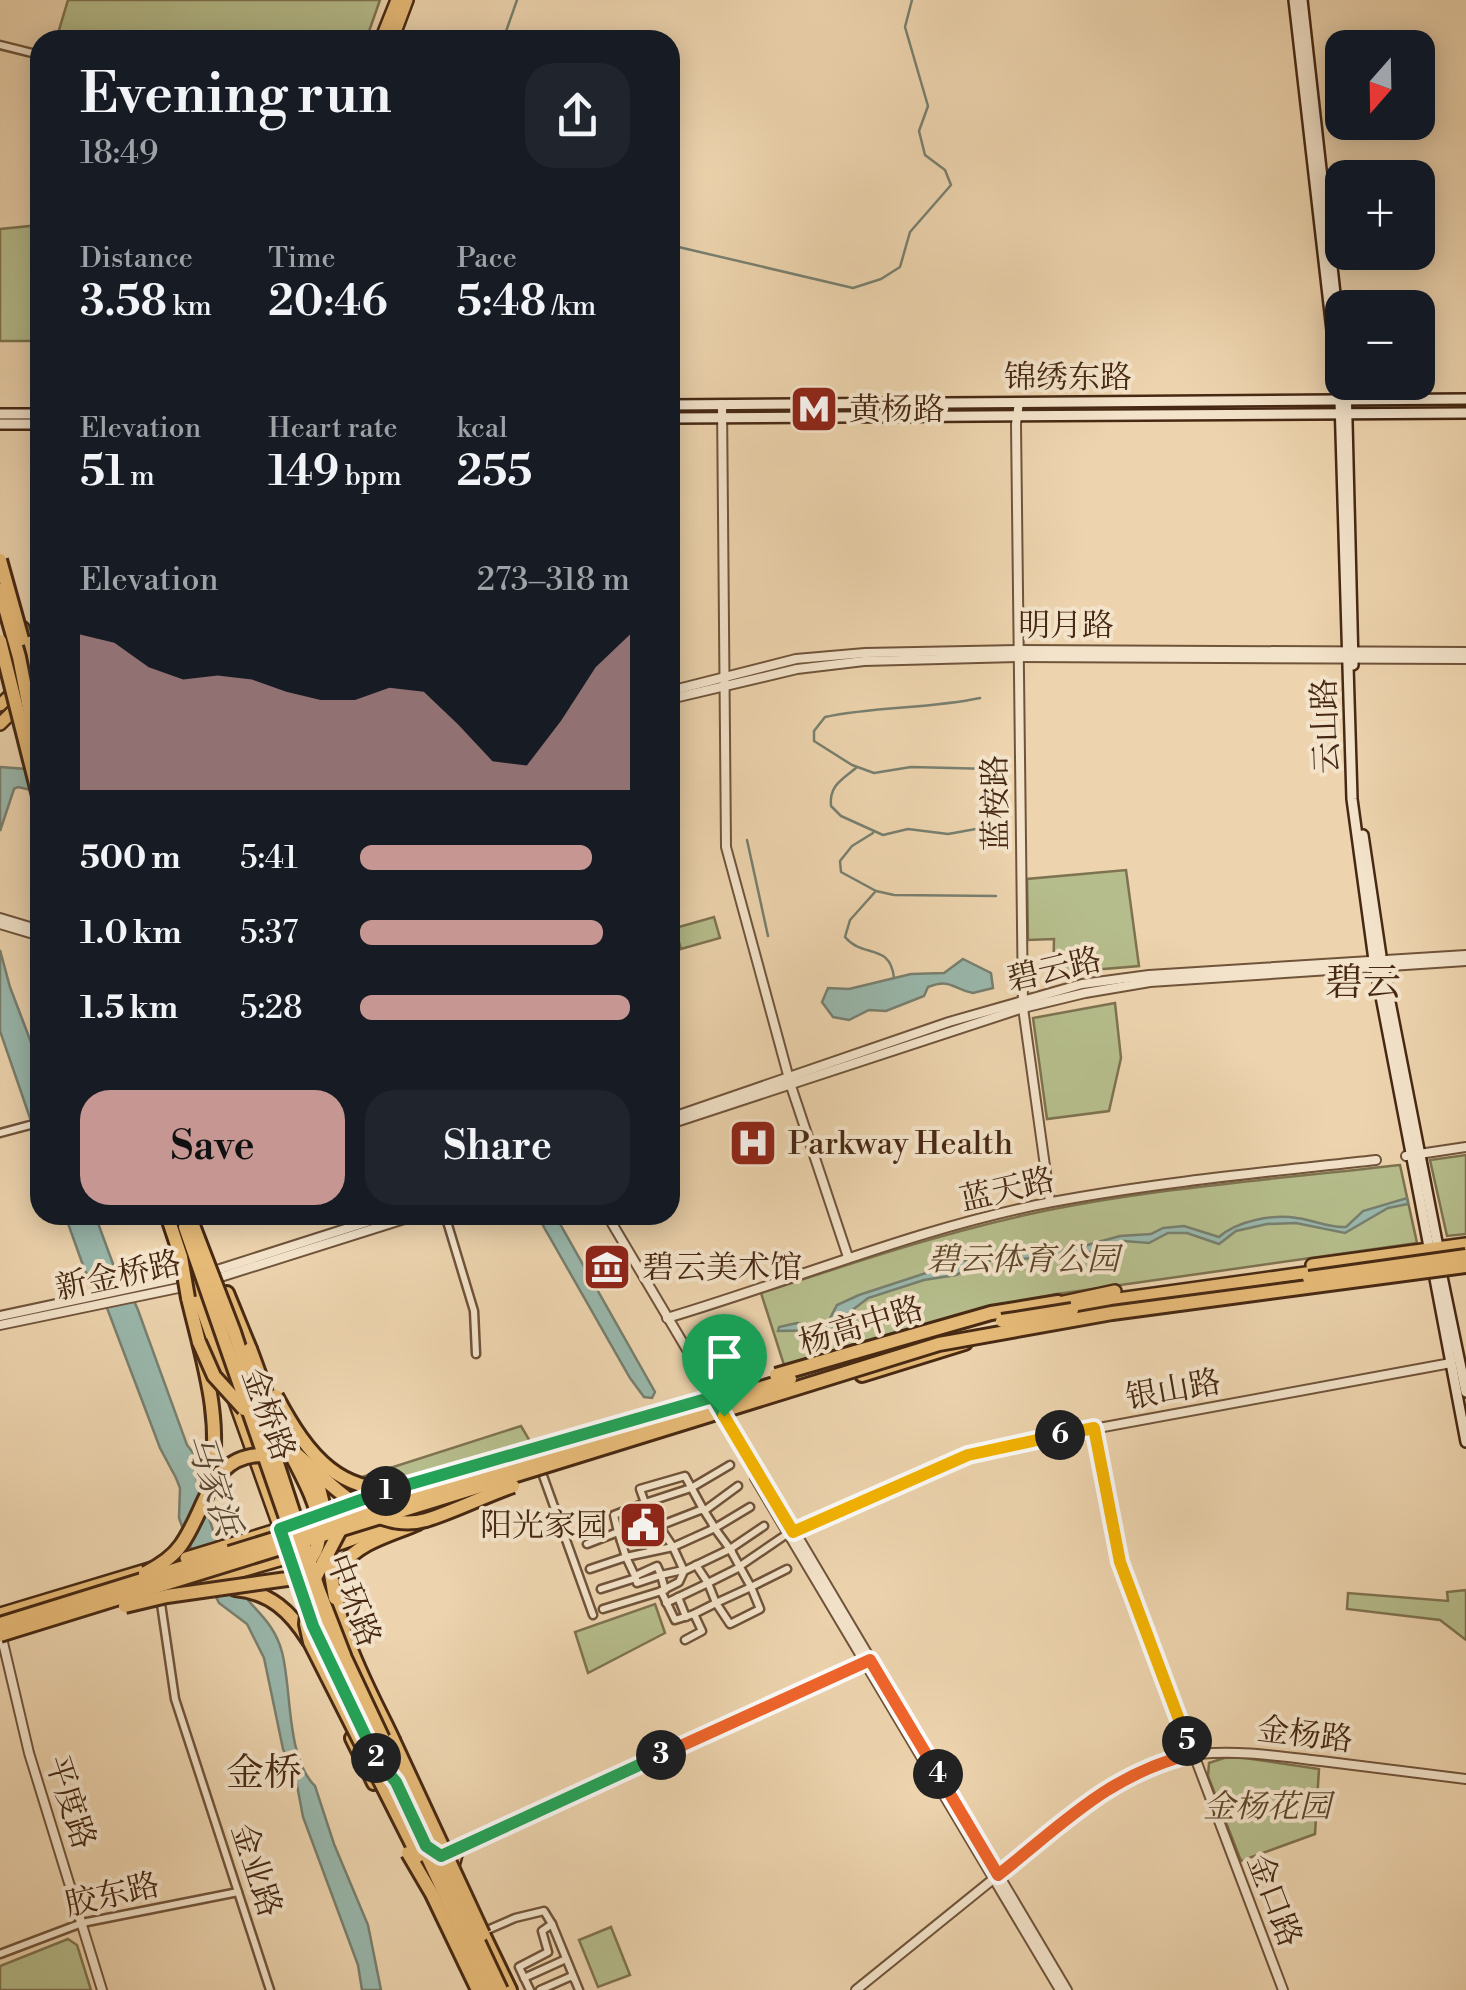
<!DOCTYPE html>
<html lang="en">
<head>
<meta charset="utf-8">
<style>
  :root { --surface:#171b24; --page:#20242c; --text:#f1f3f6; --muted:#9ea1a6; --accent:#c59692 }
  body { margin:0; font-family:"Libre Bodoni","Noto Serif SC",serif; background:var(--page); color:var(--text); height:100vh; display:flex; flex-direction:column; font-size:38px; white-space:nowrap }
  * { box-sizing:border-box; margin:0 }
  p { font-size:32px; color:var(--muted) }
  .icon { flex:none; width:55px; height:55px; fill:none; stroke:currentColor; stroke-width:2; stroke-linecap:round; stroke-linejoin:round }
  .map { position:relative; flex:1; overflow:hidden }
  .sheet { position:absolute; left:30px; top:30px; width:650px; height:1195px; display:flex; flex-direction:column; background:var(--surface); border-radius:30px; box-shadow:0 5px 25px #0003 }
  .sheet>* { flex:none }
  .needle { width:65px; rotate:200deg }
  .tools { position:absolute; left:1325px; top:30px; display:grid; gap:20px }
  .tools a { display:grid; place-items:center; width:110px; height:110px; border-radius:20px; background:var(--surface); box-shadow:0 5px 25px #0003; font-size:50px }
  .pin { position:absolute; display:grid; place-items:center; width:85px; height:85px; color:#fff; margin:-102px -42px; border-radius:50% 50% 50% 0; rotate:-45deg; box-shadow:0 0 10px #0007 }
  .pin .icon { rotate:45deg }
  .km { position:absolute; width:50px; height:50px; margin:-25px; border-radius:50%; background:#222; color:#fff; font-size:28px; line-height:50px; text-align:center }
  .round { display:grid; place-items:center; flex:none; width:105px; height:105px; border-radius:30px; background:var(--page) }
  .summary { display:flex; align-items:center; justify-content:space-between; height:170px; padding:0 50px }
  h1 { font-size:55px; font-weight:600; line-height:75px }
  .stats { display:grid; grid-template-columns:repeat(3,1fr); gap:15px; height:170px; padding:10px 50px }
  .stats div { display:grid; align-content:center }
  .stats b { font-size:42px; font-weight:600 }
  .stats small { font-size:28px; font-weight:400 }
  .stats p { font-size:28px }
  .chart { height:280px; padding:20px 50px }
  .chart p { display:flex; justify-content:space-between }
  .chart svg { width:100%; height:180px; margin-top:10px; fill:var(--accent); opacity:.7 }
  .cta { display:flex; gap:20px; margin-top:auto; padding:20px 50px }
  .cta a { flex:1; height:115px; border-radius:30px; background:var(--accent); color:#111; font-size:40px; font-weight:600; line-height:115px; text-align:center }
  .cta a+a { background:var(--page); color:var(--text) }
  ul { padding:0 50px; list-style:none; font-size:32px }
  li { display:grid; grid-template-columns:160px 120px 1fr; align-items:center; height:75px }
  li i { height:25px; border-radius:12px; background:var(--accent) }
  .map>svg:first-child { display:block }
  .green { fill:#b6bd8c; stroke:#7e7350; stroke-width:2.5 }
  .water { fill:#99b8ad; stroke:#787f6f; stroke-width:2.5 }
  .lines { fill:none; stroke-linecap:round; stroke-linejoin:round }
  .stream { stroke:#787f6f; stroke-width:2.5 }
  .minor-casing { stroke:#70543a; stroke-width:11 }
  .tertiary-casing { stroke:#70543a; stroke-width:12 }
  .secondary-casing { stroke:#472913; stroke-width:14 }
  .primary-casing { stroke:#472913; stroke-width:16 }
  .trunk-casing { stroke:#472913; stroke-width:18 }
  .minor { stroke:#f3e3ca; stroke-width:6 }
  .tertiary { stroke:#f3e3ca; stroke-width:8 }
  .secondary { stroke:#f3e3ca; stroke-width:9 }
  .primary { stroke:#e6ba77; stroke-width:11 }
  .trunk { stroke:#e6ba77; stroke-width:12 }
  .primary-bridge-casing { stroke:#472913; stroke-width:16; stroke-linecap:butt }
  .trunk-bridge-casing { stroke:#472913; stroke-width:18; stroke-linecap:butt }
  .primary-bridge { stroke:#e6ba77; stroke-width:11 }
  .trunk-bridge { stroke:#e6ba77; stroke-width:12 }
  .split-1-casing { stroke:#fff; stroke-width:20 }
  .split-2-casing { stroke:#fff; stroke-width:20 }
  .split-3-casing { stroke:#fff; stroke-width:20 }
  .split-4-casing { stroke:#fff; stroke-width:20 }
  .split-5-casing { stroke:#fff; stroke-width:20 }
  .split-6-casing { stroke:#fff; stroke-width:20 }
  .split-7-casing { stroke:#fff; stroke-width:20 }
  .split-1 { stroke:#22a559; stroke-width:12 }
  .split-2 { stroke:#22a559; stroke-width:12 }
  .split-3 { stroke:#22a559; stroke-width:12 }
  .split-4 { stroke:#f0652b; stroke-width:12 }
  .split-5 { stroke:#f0652b; stroke-width:12 }
  .split-6 { stroke:#f5b400; stroke-width:12 }
  .split-7 { stroke:#f5b400; stroke-width:12 }
  .labels { text-anchor:middle; stroke-width:8; stroke-linejoin:round; paint-order:stroke }
  .street-label { font-size:32px; fill:#472913; stroke:#f3e3ca }
  .poi-label { font-size:32px; fill:#472913; stroke:#f3e3ca; text-anchor:start }
  .park-label { font-size:32px; font-style:italic; fill:#5d472b; stroke:#f3e3ca }
  .water-label { font-size:35px; font-style:italic; fill:#574632; stroke:#f3e3ca }
  .quarter-label { font-size:38px; fill:#472913; stroke:#f3e3ca }
</style>
</head>
<body>
<div class="map">
<svg width="1466" height="1990" viewBox="0 0 1466 1990">
  <rect width="100%" height="100%" fill="#edd4ae"/>
  <filter id="stains"><feTurbulence type="fractalNoise" baseFrequency=".002" numOctaves="4"/><feColorMatrix values="0 0 0 0 .2 0 0 0 0 .09 0 0 0 0 .02 0 0 0 .5 -.17"/></filter>
  <radialGradient id="worn" r=".72"><stop offset=".6" stop-color="#630" stop-opacity="0"/><stop offset="1" stop-color="#630" stop-opacity=".3"/></radialGradient>
  <g class="green">
    <path d="M68,0H380L366,40H56Z"/>
    <path d="M40,225V341H0V229Z"/>
    <path d="M1126,870L1139,966L1080,971L1053,978L1054,939L1028,940L1027,879Z"/>
    <path d="M714,917L720,938L681,949L675,928Z"/>
    <path d="M1115,1003L1121,1058L1109,1111L1047,1119L1033,1018Z"/>
    <path d="M1466,1155V1234L1447,1236L1430,1160Z"/>
    <path d="M1400,1165L1417,1243L1057,1294L905,1330L784,1365L761,1293C850,1264 938,1234 1030,1214C1151,1188 1277,1179 1400,1165Z"/>
    <path d="M521,1426L531,1443L370,1491L362,1477Z"/>
    <path d="M1466,1590V1640L1440,1620L1347,1609L1348,1593L1448,1601L1447,1592Z"/>
    <path d="M655,1604L665,1633L588,1673L575,1632Z"/>
    <path d="M1238,1757L1319,1769L1315,1834L1241,1861L1208,1776L1209,1763L1224,1758Z"/>
    <path d="M611,1927L630,1975L598,1987L579,1940Z"/>
    <path d="M68,1939L77,1945L91,1990H0V1966Z"/>
  </g>
  <g class="water">
    <path d="M0,767L40,770V792L18,787L14,789L0,831Z"/>
    <path d="M0,950L10,987L40,1066V1147L0,1031Z"/>
    <path d="M963,959L991,973L993,988L973,993C952,989 952,978 928,987L924,996L886,1011L869,1010L849,1020L833,1017L822,1002L828,988L849,989L911,974L944,973Z"/>
    <path d="M1407,1198L1408,1204L1388,1208L1345,1233L1296,1223L1267,1224L1236,1231L1219,1244L1187,1233H1168L1149,1243L1124,1241L1081,1255L987,1261L956,1275L924,1280L868,1298L842,1318L832,1330L778,1331L779,1327L797,1323L826,1326L837,1305L859,1295L984,1254L1069,1250L1120,1236L1151,1234L1163,1228L1184,1226L1219,1237C1237,1221 1272,1214 1297,1218C1314,1220 1327,1228 1346,1227L1363,1211Z"/>
    <path d="M65,1215H95L116,1272L125,1280L138,1310L187,1445L197,1458L194,1472C207,1508 216,1549 235,1582C250,1609 273,1618 282,1652C292,1690 286,1758 315,1786L334,1844L368,1925L381,1990H362L358,1965L303,1817L297,1785L283,1749L264,1658L247,1624L219,1603L187,1540L179,1518L180,1488L176,1478L160,1448L104,1300L85,1271Z"/>
    <path d="M537,1215H555L655,1392L652,1398L644,1397L630,1378Z"/>
  </g>
  <g class="lines">
    <g class="stream">
      <path d="M503,40L517,0"/>
      <path d="M670,245L853,288L881,279L900,267L910,232L951,185L945,170L925,155L919,131L928,106L905,27L912,0"/>
      <path d="M980,698C929,709 877,706 825,717L814,731V741L852,765L874,773L911,767L991,769"/>
      <path d="M856,768C841,780 829,786 831,806L841,816L883,835L908,829L948,834L987,827L993,830"/>
      <path d="M873,833L852,846L840,861L841,872L876,891L894,895L996,896"/>
      <path d="M747,840L768,936"/>
      <path d="M875,892L850,920L845,937C863,959 890,942 894,978"/>
    </g>
    <g class="minor-casing">
      <g id="minor">
        <path d="M0,45L40,55"/>
        <path d="M0,1133L30,1125"/>
        <path d="M445,1215L474,1311L476,1354"/>
        <path d="M542,1473L593,1615"/>
        <path d="M703,1509L685,1476L640,1489L645,1503L691,1488L730,1465"/>
        <path d="M704,1511L738,1486"/>
        <path d="M713,1526L730,1549"/>
        <path d="M715,1528L750,1507"/>
        <path d="M618,1532L614,1515L645,1503L659,1526L703,1509L715,1528L673,1547L684,1571L730,1549L751,1587L787,1569"/>
        <path d="M587,1544L618,1532L621,1541"/>
        <path d="M651,1551L645,1534L661,1529L659,1526L673,1547"/>
        <path d="M732,1552L730,1549L764,1526"/>
        <path d="M626,1557L673,1547L626,1557L635,1576"/>
        <path d="M696,1565L708,1583L740,1567"/>
        <path d="M740,1566L784,1536"/>
        <path d="M590,1569L626,1557L621,1541L645,1534"/>
        <path d="M684,1571L679,1582L661,1591L675,1620L694,1614"/>
        <path d="M601,1589L636,1578"/>
        <path d="M160,1597L175,1699L270,1990"/>
        <path d="M678,1597L686,1617"/>
        <path d="M666,1603L708,1583L716,1603L751,1587L760,1609L730,1624L716,1603L694,1614L702,1631L685,1640"/>
        <path d="M603,1609L665,1590L661,1575L637,1583L635,1576L657,1566L661,1575L683,1570"/>
        <path d="M485,1931L515,1918L544,1911L552,1924"/>
        <path d="M0,1954L82,1923L238,1892"/>
        <path d="M524,1978L566,1959"/>
        <path d="M530,1990L519,1967L548,1952L542,1931L552,1924L579,1990"/>
        <path d="M540,1990L572,1976L574,1979"/>
      </g>
    </g>
    <g class="tertiary-casing">
      <g id="tertiary">
        <path d="M1019,402L1016,424L1023,1008L1050,1202"/>
        <path d="M722,404L726,847L791,1086L848,1257"/>
        <path d="M670,691L796,659L865,653L1018,650L1466,652"/>
        <path d="M670,699L797,669L864,661L1017,657L1466,659"/>
        <path d="M0,918L40,930"/>
        <path d="M0,924L40,936"/>
        <path d="M670,1118L949,1022L1082,984L1149,975L1466,955"/>
        <path d="M670,1124L1023,1008L1085,993L1150,982L1466,961"/>
        <path d="M1406,1156L1466,1147"/>
        <path d="M607,1215L1067,1990"/>
        <path d="M211,1280L417,1215"/>
        <path d="M0,1316L220,1269L389,1215"/>
        <path d="M667,1318C795,1280 920,1227 1052,1202C1159,1182 1268,1172 1376,1160"/>
        <path d="M0,1325L188,1286"/>
        <path d="M1094,1428L1121,1562L1283,1990"/>
        <path d="M755,1478L1060,1990"/>
        <path d="M793,1532L957,1459L990,1448L1451,1363"/>
        <path d="M1,1634L29,1753L102,1990"/>
        <path d="M454,1849L864,1662"/>
        <path d="M856,1990L1101,1792C1179,1740 1234,1751 1321,1761C1370,1767 1418,1773 1466,1779"/>
      </g>
    </g>
    <g class="secondary-casing">
      <g id="secondary">
        <path d="M1294,0L1340,400L1352,799L1374,960L1430,1252"/>
        <path d="M1302,0L1342,356"/>
        <path d="M1346,382L1353,665"/>
        <path d="M670,405L1466,399"/>
        <path d="M0,414H40"/>
        <path d="M670,418L1466,413"/>
        <path d="M0,424H40"/>
        <path d="M1363,835L1381,956L1439,1252"/>
        <path d="M1440,1267L1466,1392"/>
        <path d="M1433,1268L1466,1442"/>
      </g>
    </g>
    <g class="primary-casing">
      <g id="primary">
        <path d="M381,40L397,0"/>
        <path d="M392,40L407,0"/>
        <path d="M23,628L40,686"/>
        <path d="M0,705L30,677"/>
        <path d="M0,724L40,685"/>
        <path d="M1312,1265L1466,1244"/>
        <path d="M186,1275L197,1295L282,1534"/>
        <path d="M1050,1305L1115,1291"/>
        <path d="M1062,1311L1104,1301L1320,1271"/>
        <path d="M222,1547L343,1509L398,1486L633,1422"/>
        <path d="M325,1549L468,1498"/>
        <path d="M287,1552L313,1626L333,1664"/>
        <path d="M161,1591L210,1580L307,1552"/>
        <path d="M0,1614L186,1558"/>
        <path d="M453,1866L458,1847"/>
      </g>
    </g>
    <g class="trunk-casing">
      <g id="trunk">
        <path d="M227,1293L250,1349"/>
        <path d="M188,1298C203,1361 223,1419 210,1484"/>
        <path d="M855,1352L991,1313L1058,1302"/>
        <path d="M862,1375L965,1343"/>
        <path d="M235,1589C270,1592 291,1612 309,1641"/>
        <path d="M352,1738L374,1783"/>
        <path d="M393,1740C376,1702 317,1602 343,1565C358,1542 394,1534 418,1523"/>
        <path d="M483,1934L510,1990"/>
      </g>
    </g>
    <use href="#minor" class="minor"/>
    <use href="#tertiary" class="tertiary"/>
    <use href="#secondary" class="secondary"/>
    <use href="#primary" class="primary"/>
    <use href="#trunk" class="trunk"/>
    <g class="primary-bridge-casing">
      <path id="primary-bridge" d="M186,1558L222,1547"/>
    </g>
    <g class="trunk-bridge-casing">
      <g id="trunk-bridge">
        <path d="M0,560L22,639"/>
        <path d="M0,590L19,657L40,764"/>
        <path d="M0,641L40,800"/>
        <path d="M167,1215L181,1257L188,1298"/>
        <path d="M189,1215L234,1332L319,1591L345,1658L501,1990"/>
        <path d="M185,1227L336,1662L490,1990"/>
        <path d="M1309,1278L1466,1256"/>
        <path d="M1002,1321L1072,1310"/>
        <path d="M199,1342L214,1376L244,1409"/>
        <path d="M776,1375L855,1352"/>
        <path d="M276,1396C308,1456 341,1499 415,1488"/>
        <path d="M293,1451C329,1481 373,1535 426,1520C455,1511 484,1496 513,1486"/>
        <path d="M303,1468L319,1488L327,1521"/>
        <path d="M328,1556L335,1598"/>
        <path d="M145,1573C159,1566 172,1558 181,1545C207,1509 209,1453 266,1455"/>
        <path d="M315,1578L340,1530"/>
        <path d="M309,1597L306,1624L310,1642L418,1856"/>
        <path d="M125,1606L167,1596L287,1579C349,1545 307,1489 286,1444C272,1414 262,1380 250,1349"/>
        <path d="M0,1624L790,1379"/>
        <path d="M0,1635L939,1344L1112,1313L1466,1266"/>
        <path d="M393,1740L483,1934"/>
        <path d="M408,1853L432,1894L478,1990"/>
      </g>
    </g>
    <use href="#primary-bridge" class="primary-bridge"/>
    <use href="#trunk-bridge" class="trunk-bridge"/>
  </g>
  <g class="lines">
    <g class="split-1-casing">
      <path id="split-1" d="M386,1491L713,1397L724,1416"/>
    </g>
    <g class="split-2-casing">
      <path id="split-2" d="M376,1758L313,1626L280,1529L386,1491"/>
    </g>
    <g class="split-3-casing">
      <path id="split-3" d="M376,1758L396,1782L426,1846L441,1856L661,1755"/>
    </g>
    <g class="split-4-casing">
      <path id="split-4" d="M661,1755L870,1660L938,1774"/>
    </g>
    <g class="split-5-casing">
      <path id="split-5" d="M938,1774L998,1875C1063,1824 1109,1774 1192,1754L1187,1741"/>
    </g>
    <g class="split-6-casing">
      <path id="split-6" d="M1060,1435L1094,1428L1120,1562L1187,1741"/>
    </g>
    <g class="split-7-casing">
      <path id="split-7" d="M724,1416L793,1532L968,1455L1060,1435"/>
    </g>
    <use href="#split-1" class="split-1"/>
    <use href="#split-2" class="split-2"/>
    <use href="#split-3" class="split-3"/>
    <use href="#split-4" class="split-4"/>
    <use href="#split-5" class="split-5"/>
    <use href="#split-6" class="split-6"/>
    <use href="#split-7" class="split-7"/>
  </g>
  <defs>
    <g id="metro-square" transform="scale(2.5)"><rect x="-9" y="-9" width="18" height="18" rx="4" fill="#8f2418" stroke="#f3e3ca"/><path d="M-5.5 5V-5H-3L0 0L3-5H5.5V5H3V-.5L0 4L-3-.5V5Z" fill="#fff"/></g>
    <g id="hospital-square" transform="scale(2.5)"><rect x="-9" y="-9" width="18" height="18" rx="4" fill="#8f2418" stroke="#f3e3ca"/><path d="M-5-5h3v3.5h4V-5h3V5h-3V1.5h-4V5h-3Z" fill="#fff"/></g>
    <g id="museum-square" transform="scale(2.5)"><rect x="-9" y="-9" width="18" height="18" rx="4" fill="#8f2418" stroke="#f3e3ca"/><path d="M0-6L6-3V-2H-6V-3ZM-5-1h2V3h-2ZM-1-1h2V3h-2ZM3-1h2V3H3ZM-6 4H6V6H-6Z" fill="#fff"/></g>
    <g id="civic-square" transform="scale(2.5)"><rect x="-9" y="-9" width="18" height="18" rx="4" fill="#8f2418" stroke="#f3e3ca"/><path d="M-.6-6.5H3V-4.5H.6V-3L4-1V1h2V6H-6V1h2V-1L-.6-3ZM-1.2 2.5V6h2.4V2.5Z" fill="#fff"/></g>
  </defs>
  <g fill-rule="evenodd">
    <use href="#metro-square" x="814" y="409"/>
    <use href="#hospital-square" x="753" y="1143"/>
    <use href="#museum-square" x="607" y="1267"/>
    <use href="#civic-square" x="643" y="1525"/>
  </g>
  <g class="labels">
    <g class="street-label">
      <text x="1068" y="388">锦绣东路</text>
      <text x="1066" y="636">明月路</text>
      <text transform="translate(1325 726) rotate(-92)" y="11">云山路</text>
      <text transform="translate(995 803) rotate(-91)" y="11">蓝桉路</text>
      <text transform="translate(1054 969) rotate(-13)" y="11">碧云路</text>
      <text transform="translate(1007 1189) rotate(-13)" y="11">蓝天路</text>
      <text transform="translate(118 1275) rotate(-12)" y="11">新金桥路</text>
      <text transform="translate(861 1325) rotate(-17)" y="11">杨高中路</text>
      <text transform="translate(1173 1389) rotate(-10)" y="11">银山路</text>
      <text transform="translate(269 1414) rotate(70)" y="11">金桥路</text>
      <text transform="translate(354 1600) rotate(69)" y="11">中环路</text>
      <text transform="translate(1305 1734) rotate(7)" y="11">金杨路</text>
      <text transform="translate(71 1802) rotate(72)" y="11">平度路</text>
      <text transform="translate(257 1870) rotate(72)" y="11">金业路</text>
      <text transform="translate(112 1894) rotate(-13)" y="11">胶东路</text>
      <text transform="translate(1275 1900) rotate(69)" y="11">金口路</text>
    </g>
    <g class="poi-label">
      <text x="849" y="420">黄杨路</text>
      <text x="788" y="1154">Parkway Health</text>
      <text x="642" y="1278">碧云美术馆</text>
      <text x="608" y="1536" text-anchor="end">阳光家园</text>
    </g>
    <g class="park-label">
      <text x="1023" y="1270">碧云体育公园</text>
      <text x="1267" y="1817">金杨花园</text>
    </g>
    <g class="water-label">
      <text transform="translate(214 1484) rotate(72)" y="12">马家浜</text>
    </g>
    <g class="quarter-label">
      <text x="1363" y="995">碧云</text>
      <text x="264" y="1785">金桥</text>
    </g>
  </g>
  <rect width="100%" height="100%" filter="url(#stains)"/>
  <rect width="100%" height="100%" fill="url(#worn)"/>
</svg>
<div class="tools">
<a><svg class="needle" viewBox="-14 -14 28 28"><path d="M0-13l5 13h-10z" fill="#e53935"/><path d="M0 13l5-13h-10z" fill="#9ea1a6"/></svg></a>
<a>+</a>
<a>−</a>
</div>
<div class="pin" style="left:724px;top:1416px;background:#1e9e55"><svg class="icon" aria-label="arrive" viewBox="0 0 24 24"><path d="M6 21V4h12l-3 4 3 4H6"/></svg></div>
<b class="km" style="left:386px;top:1491px">1</b>
<b class="km" style="left:376px;top:1758px">2</b>
<b class="km" style="left:661px;top:1755px">3</b>
<b class="km" style="left:938px;top:1774px">4</b>
<b class="km" style="left:1187px;top:1741px">5</b>
<b class="km" style="left:1060px;top:1435px">6</b>
<section class="sheet">
<div class="summary"><div><h1>Evening run</h1><p>18:49</p></div><a class="round"><svg class="icon" aria-label="share" viewBox="0 0 24 24"><path d="M12 15V3M7 8l5-5 5 5M5 13v7h14v-7"/></svg></a></div>
<div class="stats">
<div><p>Distance</p><b>3.58<small> km</small></b></div>
<div><p>Time</p><b>20:46</b></div>
<div><p>Pace</p><b>5:48<small> /km</small></b></div>
</div>
<div class="stats">
<div><p>Elevation</p><b>51<small> m</small></b></div>
<div><p>Heart rate</p><b>149<small> bpm</small></b></div>
<div><p>kcal</p><b>255</b></div>
</div>
<div class="chart"><p><span>Elevation</span>273–318 m</p>
<svg viewBox="0 0 160 44" preserveAspectRatio="none"><path d="M0 44V6L10 8L20 14L30 17L40 16L50 17L60 20L70 22L80 22L90 19L100 20L110 28L120 37L130 38L140 27L150 14L160 6V44z"/></svg>
</div>
<ul>
<li><b>500 m</b>5:41<i style="width:86%"></i></li>
<li><b>1.0 km</b>5:37<i style="width:90%"></i></li>
<li><b>1.5 km</b>5:28<i style="width:100%"></i></li>
</ul>
<div class="cta"><a>Save</a><a>Share</a></div>
</section>
</div>
</body>
</html>
